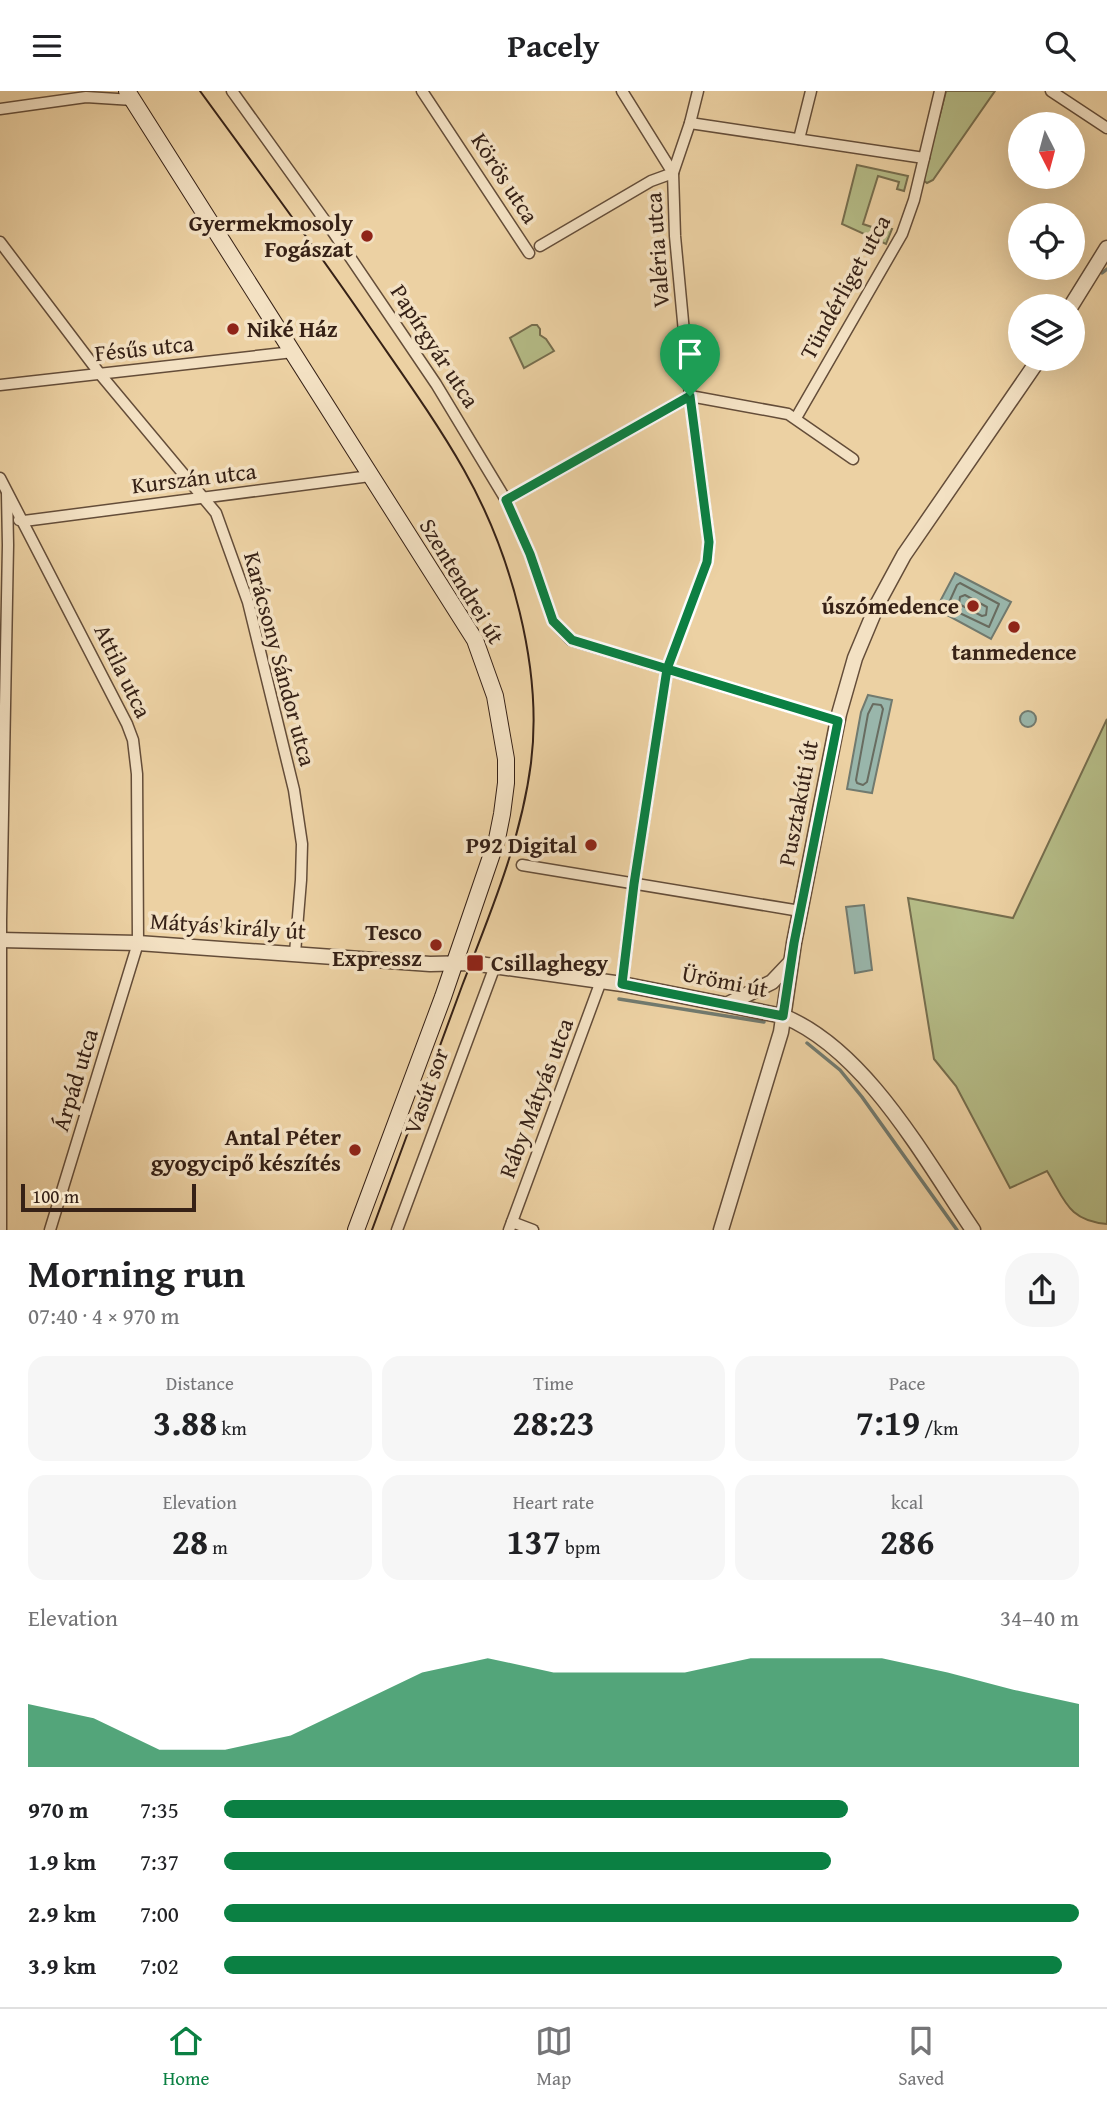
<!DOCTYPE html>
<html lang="en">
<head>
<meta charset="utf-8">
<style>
  :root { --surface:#fff; --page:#f6f6f6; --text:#202124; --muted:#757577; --line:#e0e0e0; --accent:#0b8043 }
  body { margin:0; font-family:"Gentium Book Plus",serif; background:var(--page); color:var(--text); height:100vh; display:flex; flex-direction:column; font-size:26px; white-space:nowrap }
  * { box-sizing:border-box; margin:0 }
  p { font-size:23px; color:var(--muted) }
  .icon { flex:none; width:38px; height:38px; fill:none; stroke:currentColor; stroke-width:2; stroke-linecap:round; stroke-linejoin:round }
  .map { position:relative; height:1139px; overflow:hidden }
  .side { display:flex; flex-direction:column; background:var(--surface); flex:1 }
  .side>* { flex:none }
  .needle { width:46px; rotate:174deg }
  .controls { position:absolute; left:1008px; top:21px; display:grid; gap:14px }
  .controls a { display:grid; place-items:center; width:77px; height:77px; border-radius:50%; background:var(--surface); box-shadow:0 7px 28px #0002; font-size:35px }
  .scale { position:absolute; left:21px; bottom:18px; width:175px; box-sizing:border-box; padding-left:7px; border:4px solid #362116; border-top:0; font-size:19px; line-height:24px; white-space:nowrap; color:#362116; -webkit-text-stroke:5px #f3e1c3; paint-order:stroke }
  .pin { position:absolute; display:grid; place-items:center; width:60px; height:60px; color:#fff; margin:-72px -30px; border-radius:50% 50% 50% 0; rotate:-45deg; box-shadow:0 0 7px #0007 }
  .pin .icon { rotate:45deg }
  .round { display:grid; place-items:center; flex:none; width:74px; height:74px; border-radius:28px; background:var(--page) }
  .summary { display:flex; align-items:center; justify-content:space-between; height:119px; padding:0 28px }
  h1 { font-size:38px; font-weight:700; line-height:52px }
  .figures { display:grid; grid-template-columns:repeat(3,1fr); gap:10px; height:119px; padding:7px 28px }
  .figures div { display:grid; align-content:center; border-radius:18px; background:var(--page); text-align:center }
  .figures b { font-size:35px; font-weight:700 }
  .figures small { font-size:19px; font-weight:400 }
  .figures p { font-size:19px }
  .chart { height:196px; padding:14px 28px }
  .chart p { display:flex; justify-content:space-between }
  .chart svg { width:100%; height:126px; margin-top:7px; fill:var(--accent); opacity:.7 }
  ul { padding:0 28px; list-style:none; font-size:23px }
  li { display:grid; grid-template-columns:112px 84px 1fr; align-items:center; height:52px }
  li i { height:18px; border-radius:9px; background:var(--accent) }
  header { display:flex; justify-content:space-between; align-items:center; height:91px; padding:0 28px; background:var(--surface); font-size:32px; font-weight:700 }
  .dock { display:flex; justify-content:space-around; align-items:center; height:98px; border-top:2px solid var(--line); background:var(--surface); font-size:19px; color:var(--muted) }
  .dock a { display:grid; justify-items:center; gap:4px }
  .dock .on { color:var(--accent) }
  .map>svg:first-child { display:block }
  .green { fill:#b5bc87; stroke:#766e4e; stroke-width:2 }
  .water { fill:#99b6ab; stroke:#717a6f; stroke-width:2 }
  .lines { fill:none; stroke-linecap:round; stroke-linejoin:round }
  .shore { stroke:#686c60; stroke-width:2 }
  .stream { stroke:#717a6f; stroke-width:3.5 }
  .minor-casing { stroke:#644d39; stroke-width:13 }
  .tertiary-casing { stroke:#644d39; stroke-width:17 }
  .secondary-casing { stroke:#362116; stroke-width:18 }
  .minor { stroke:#f3e1c3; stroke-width:10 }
  .tertiary { stroke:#f3e1c3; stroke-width:14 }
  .secondary { stroke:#f3e1c3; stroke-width:16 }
  .tram { stroke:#362116; stroke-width:2 }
  .route-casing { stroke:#fff; stroke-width:14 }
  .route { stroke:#0b8043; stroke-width:9 }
  .poi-dot { fill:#8f2418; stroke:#f3e1c3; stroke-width:2.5 }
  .labels { text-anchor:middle; stroke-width:7; stroke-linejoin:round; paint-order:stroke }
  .street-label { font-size:23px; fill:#362116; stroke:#f3e1c3 }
  .poi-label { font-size:23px; font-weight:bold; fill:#362116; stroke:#f3e1c3; text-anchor:end }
</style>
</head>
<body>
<header><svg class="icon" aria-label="menu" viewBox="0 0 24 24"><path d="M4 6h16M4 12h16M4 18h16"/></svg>Pacely<svg class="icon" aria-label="search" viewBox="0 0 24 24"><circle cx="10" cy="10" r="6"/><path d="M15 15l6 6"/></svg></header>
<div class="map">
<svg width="1107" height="1139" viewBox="0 0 1107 1139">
  <rect width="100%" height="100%" fill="#ecd1a3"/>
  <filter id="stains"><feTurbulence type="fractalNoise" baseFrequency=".00286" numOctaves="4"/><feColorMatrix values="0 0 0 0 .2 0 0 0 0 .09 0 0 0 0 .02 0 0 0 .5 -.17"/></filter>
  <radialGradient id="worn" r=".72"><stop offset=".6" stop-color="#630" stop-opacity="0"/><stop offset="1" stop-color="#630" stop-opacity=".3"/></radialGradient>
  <g class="green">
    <path d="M946,0H995L933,89L927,92L923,89Z"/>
    <path d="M857,74L908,85L904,100L897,98L899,91L878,85L863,133L884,140L886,137L892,138L886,153L842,133Z"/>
    <path d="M532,234H537L540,238V244L546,248L554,260L524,277L510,247Z"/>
    <path d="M1107,628V1133C1068,1130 1065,1109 1047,1080L1010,1097L956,995L934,968L908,807L1013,827Z"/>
  </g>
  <g class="water">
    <path d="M955,482L1011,511L991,548L936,518Z"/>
    <path d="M868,604L892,609L872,702L847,698L861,621Z"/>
    <circle cx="1028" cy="628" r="8"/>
    <path d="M864,814L872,879L855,882L846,816Z"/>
  </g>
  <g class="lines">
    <g class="shore">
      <path d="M960,492L999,513L989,536L947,516L957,494Z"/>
      <path d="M965,504L987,516L986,524L982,525L959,513L960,506Z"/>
      <path d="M873,613L881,614L883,618L867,691L863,694L857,692L856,689L868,623Z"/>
    </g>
    <g class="stream">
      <path d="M1102,182L1107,178"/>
      <path d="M619,908L764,931"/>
      <path d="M807,952L840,979L862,1006L957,1139"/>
    </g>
    <g class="minor-casing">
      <g id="minor">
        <path d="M232,0L331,138L436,293L506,409L530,463L553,530L571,549L838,630"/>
        <path d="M422,0L529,162"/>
        <path d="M622,0L673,82"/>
        <path d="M1051,0L1107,37"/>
        <path d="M0,18L86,6L133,9"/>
        <path d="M690,32L924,67"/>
        <path d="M799,48L811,0"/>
        <path d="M0,151L100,283L216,422L248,511L294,699L302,753L301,789L295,862"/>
        <path d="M540,155L651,90L673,82"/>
        <path d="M0,294L293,261"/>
        <path d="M690,305L788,323L853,368"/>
        <path d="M796,327L902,143L914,109L940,0"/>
        <path d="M0,387L127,633L133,649L137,683L138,852L50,1139"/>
        <path d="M506,409L690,305"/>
        <path d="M19,429L24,430L370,385"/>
        <path d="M522,774L794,819"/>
        <path d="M622,893L634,793L667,578L707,471L709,451L690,305L675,145L673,82L690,32L698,0"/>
        <path d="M512,1131L533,1139"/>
        <path d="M1,1139V829L8,454L7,402"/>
        <path d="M397,1139L495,875"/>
        <path d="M509,1139L601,890"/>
      </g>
    </g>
    <g class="tertiary-casing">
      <g id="tertiary">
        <path d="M1071,215L1107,157"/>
        <path d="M0,849L138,852L430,873L472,872L622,893L783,925C866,959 924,1067 973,1139"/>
        <path d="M728,913L772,891L790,872"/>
        <path d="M721,1139L781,941L794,852L819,724L839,623L855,567L878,512L904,464L1039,268"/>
      </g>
    </g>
    <g class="secondary-casing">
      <path id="secondary" d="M127,0L475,549L495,605L506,668V692L502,723L497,748L443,906L356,1139"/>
    </g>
    <use href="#minor" class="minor"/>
    <use href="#tertiary" class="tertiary"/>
    <use href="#secondary" class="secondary"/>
    <g class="tram">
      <path d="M200,0C256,77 313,153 367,232C400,280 435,328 464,379C511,462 543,577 531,672C521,750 490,823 462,895C432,976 402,1058 372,1139"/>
      <path d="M220,838L221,829"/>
    </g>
  </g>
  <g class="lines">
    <g class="route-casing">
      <path id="route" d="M690,305L709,451L707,471L667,578L634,793L622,893L783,925L794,852L838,630L572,549L553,530L530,463L506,409L690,305"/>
    </g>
    <use href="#route" class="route"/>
  </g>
  <g class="poi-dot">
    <circle cx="367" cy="145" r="7"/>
    <circle cx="233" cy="238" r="7"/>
    <circle cx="973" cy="515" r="7"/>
    <circle cx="1014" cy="536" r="7"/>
    <circle cx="591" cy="754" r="7"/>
    <circle cx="436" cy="854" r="7"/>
    <rect x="466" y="863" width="18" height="18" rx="3.5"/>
    <circle cx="355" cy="1059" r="7"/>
  </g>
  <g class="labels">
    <g class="street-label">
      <text transform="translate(505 87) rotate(57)" y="8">Körös utca</text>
      <text transform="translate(657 159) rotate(-94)" y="8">Valéria utca</text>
      <text transform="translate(845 196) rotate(-61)" y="8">Tündérliget utca</text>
      <text transform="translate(435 255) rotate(57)" y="8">Papírgyár utca</text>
      <text transform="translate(144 257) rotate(-6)" y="8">Fésűs utca</text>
      <text transform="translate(194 387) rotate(-7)" y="8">Kurszán utca</text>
      <text transform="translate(462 490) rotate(59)" y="8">Szentendrei út</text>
      <text transform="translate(280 568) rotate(75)" y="8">Karácsony Sándor utca</text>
      <text transform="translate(123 580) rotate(64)" y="8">Attila utca</text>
      <text transform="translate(798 712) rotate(-79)" y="8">Pusztakúti út</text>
      <text transform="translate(228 835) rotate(4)" y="8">Mátyás király út</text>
      <text transform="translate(725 890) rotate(11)" y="8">Ürömi út</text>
      <text transform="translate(75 989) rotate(-73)" y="8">Árpád utca</text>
      <text transform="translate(426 1000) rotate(-70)" y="8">Vasút sor</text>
      <text transform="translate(536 1007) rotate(-69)" y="8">Ráby Mátyás utca</text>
    </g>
    <g class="poi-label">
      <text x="353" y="140">Gyermekmosoly<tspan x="353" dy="26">Fogászat</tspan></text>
      <text x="247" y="246" text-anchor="start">Niké Ház</text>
      <text x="959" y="523">úszómedence</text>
      <text x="1014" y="569" text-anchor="middle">tanmedence</text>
      <text x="577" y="762">P92 Digital</text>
      <text x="422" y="849">Tesco<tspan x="422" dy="26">Expressz</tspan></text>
      <text x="491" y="880" text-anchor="start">Csillaghegy</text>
      <text x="341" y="1054">Antal Péter<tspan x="341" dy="26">gyogycipő készítés</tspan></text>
    </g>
  </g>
  <rect width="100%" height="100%" filter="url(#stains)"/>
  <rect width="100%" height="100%" fill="url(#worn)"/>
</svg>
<div class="controls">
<a><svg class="needle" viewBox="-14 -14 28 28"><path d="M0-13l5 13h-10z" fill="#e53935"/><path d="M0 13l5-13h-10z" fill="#757577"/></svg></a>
<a><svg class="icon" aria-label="locate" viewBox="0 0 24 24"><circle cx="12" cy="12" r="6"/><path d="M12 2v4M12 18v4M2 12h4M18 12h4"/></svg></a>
<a><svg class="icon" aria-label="layers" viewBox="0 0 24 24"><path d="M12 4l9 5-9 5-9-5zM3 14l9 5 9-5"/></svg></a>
</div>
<div class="scale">100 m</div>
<div class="pin" style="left:690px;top:305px;background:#1e9e55"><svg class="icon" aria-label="arrive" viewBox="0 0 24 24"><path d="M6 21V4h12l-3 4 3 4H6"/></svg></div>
</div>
<section class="side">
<div class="summary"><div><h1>Morning run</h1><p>07:40 · 4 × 970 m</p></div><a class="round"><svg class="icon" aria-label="share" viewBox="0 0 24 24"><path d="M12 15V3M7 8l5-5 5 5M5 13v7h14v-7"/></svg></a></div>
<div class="figures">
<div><p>Distance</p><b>3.88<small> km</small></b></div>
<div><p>Time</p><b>28:23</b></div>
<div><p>Pace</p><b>7:19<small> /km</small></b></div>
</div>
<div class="figures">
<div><p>Elevation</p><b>28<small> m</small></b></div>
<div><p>Heart rate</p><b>137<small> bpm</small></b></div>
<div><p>kcal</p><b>286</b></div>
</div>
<div class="chart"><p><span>Elevation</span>34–40 m</p>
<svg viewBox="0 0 160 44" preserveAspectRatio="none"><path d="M0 44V22L10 27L20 38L30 38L40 33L50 22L60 11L70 6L80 11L90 11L100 11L110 6L120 6L130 6L140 11L150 17L160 22V44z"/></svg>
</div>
<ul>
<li><b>970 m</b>7:35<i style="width:73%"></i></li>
<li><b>1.9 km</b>7:37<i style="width:71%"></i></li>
<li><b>2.9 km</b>7:00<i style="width:100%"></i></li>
<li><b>3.9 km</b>7:02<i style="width:98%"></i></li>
</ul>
</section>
<nav class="dock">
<a class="on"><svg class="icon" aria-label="home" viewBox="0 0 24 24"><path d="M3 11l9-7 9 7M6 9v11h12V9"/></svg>Home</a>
<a><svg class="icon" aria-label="map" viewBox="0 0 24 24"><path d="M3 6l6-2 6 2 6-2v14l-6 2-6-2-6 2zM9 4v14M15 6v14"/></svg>Map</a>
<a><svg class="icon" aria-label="saved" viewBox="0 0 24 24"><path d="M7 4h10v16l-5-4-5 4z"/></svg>Saved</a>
</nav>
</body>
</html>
